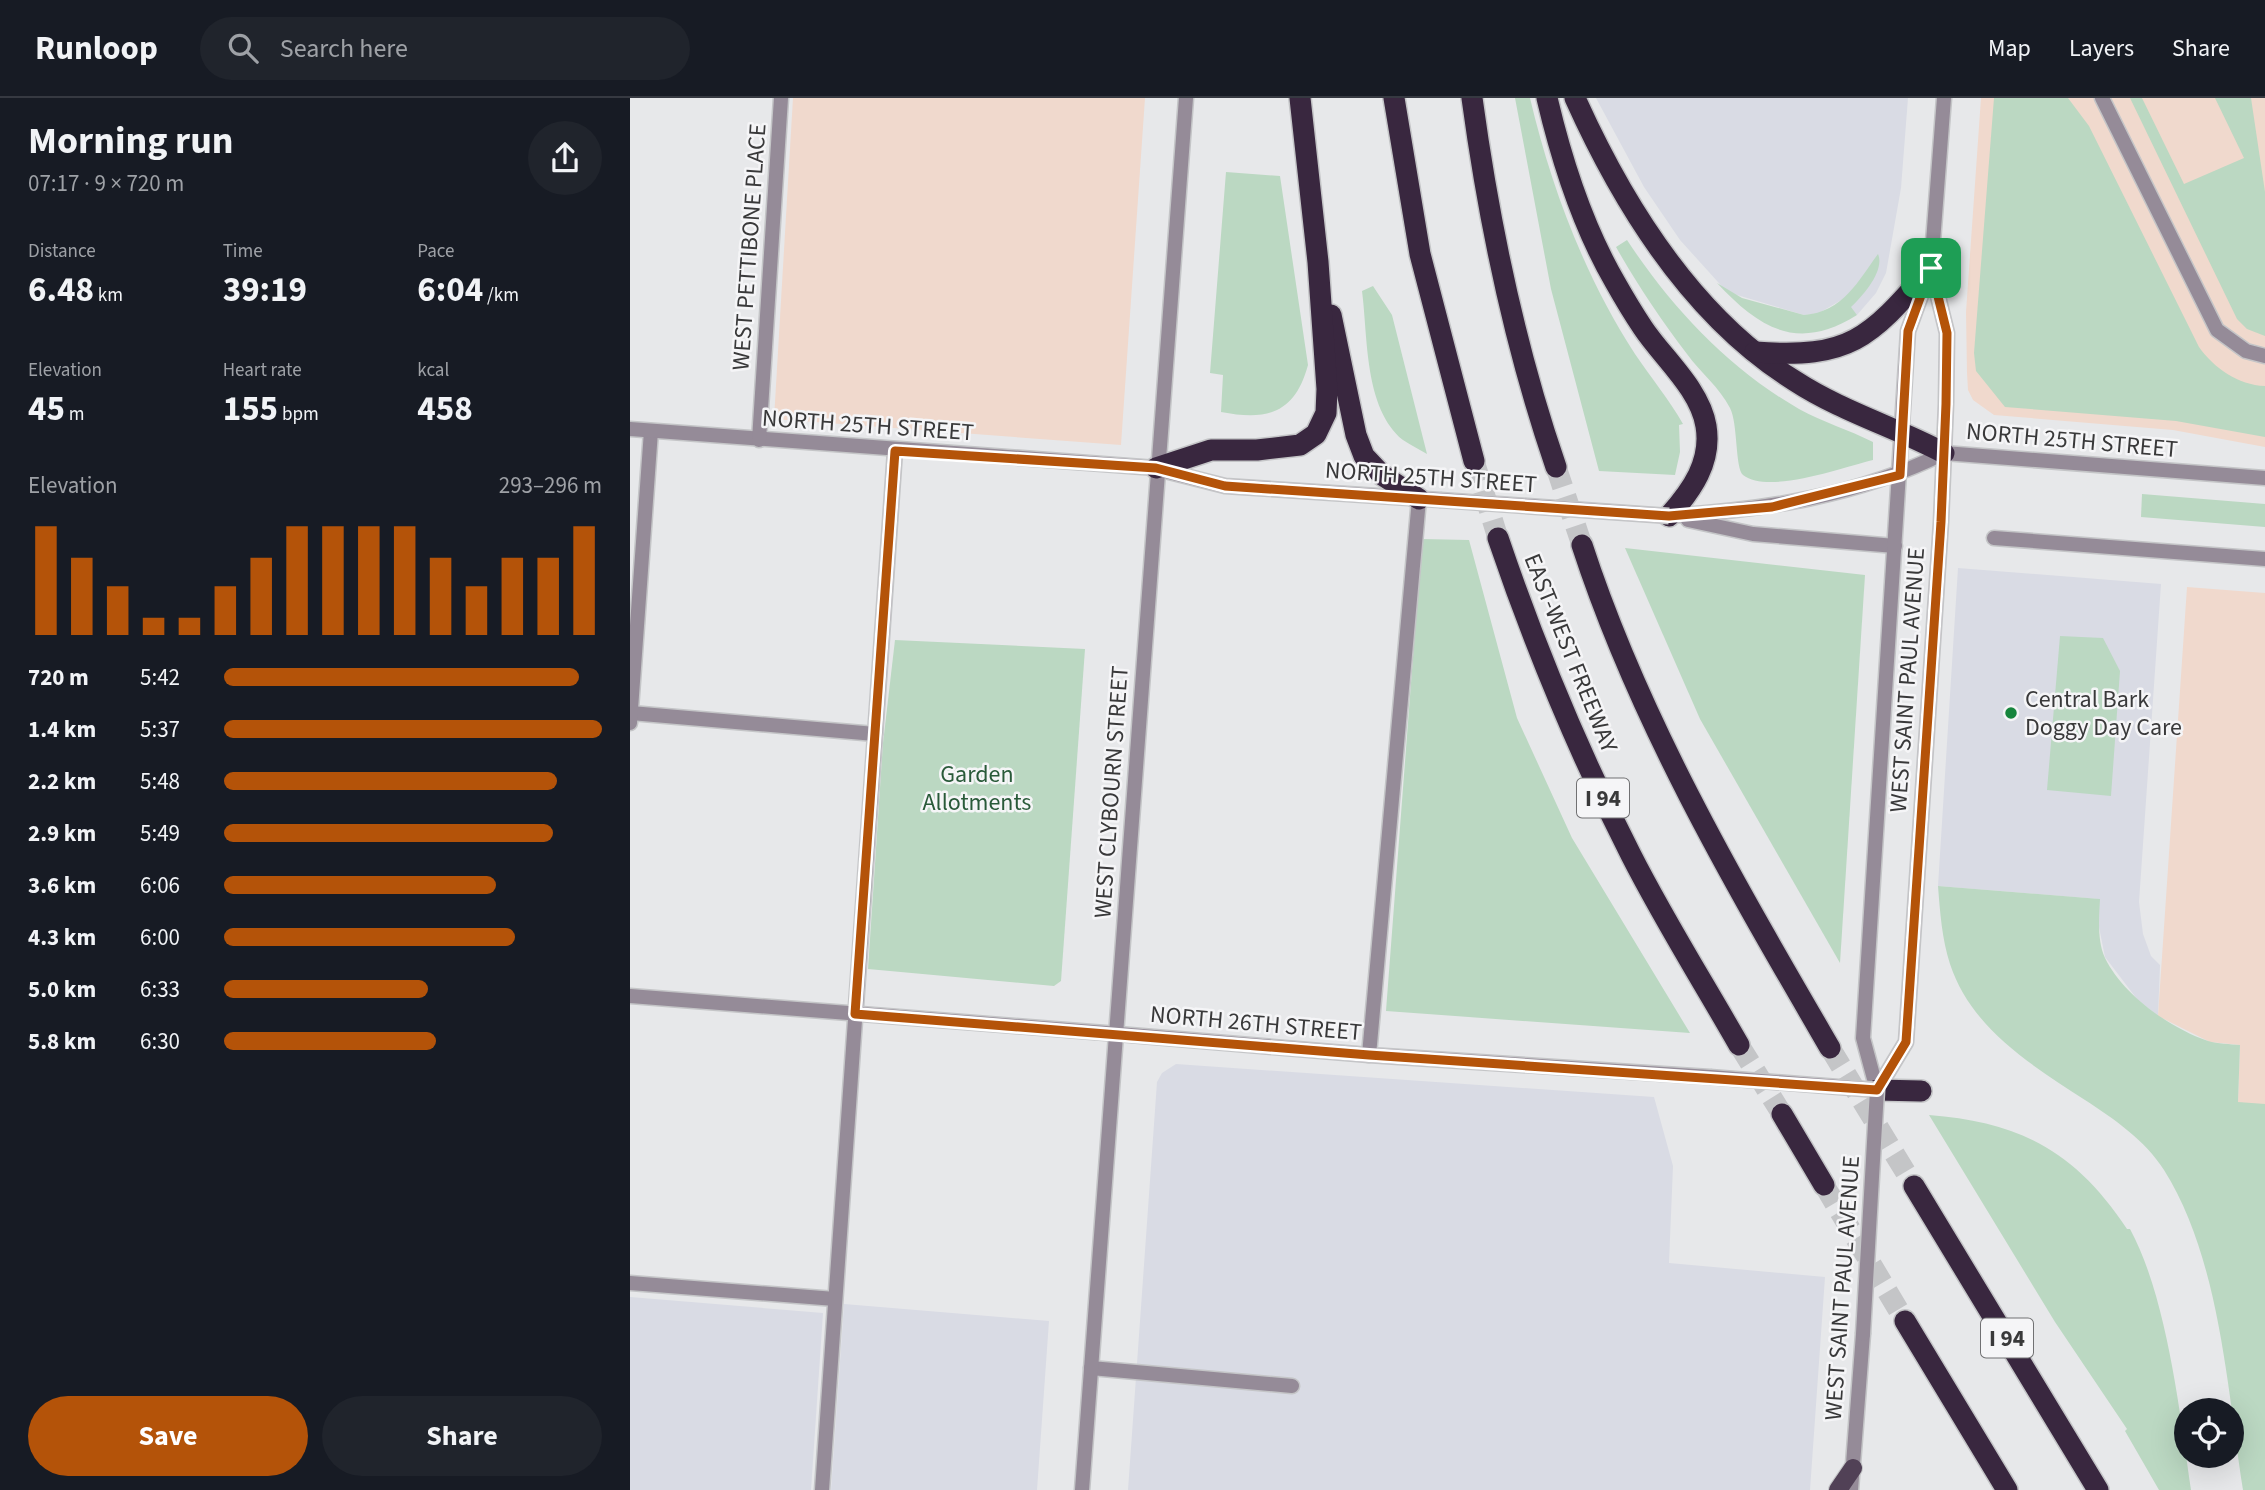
<!DOCTYPE html>
<html lang="en">
<head>
<meta charset="utf-8">
<style>
  :root { --surface:#171b24; --page:#20242c; --text:#f1f3f6; --muted:#9ea1a6; --line:#363941; --accent:#b45309 }
  body { margin:0; font-family:"Source Sans 3",sans-serif; background:var(--page); color:var(--text); height:100vh; display:flex; flex-direction:column; font-size:26px; white-space:nowrap }
  * { box-sizing:border-box; margin:0 }
  p { font-size:23px; color:var(--muted) }
  .icon { flex:none; width:38px; height:38px; fill:none; stroke:currentColor; stroke-width:2; stroke-linecap:round; stroke-linejoin:round }
  .map { position:relative; flex:1; overflow:hidden }
  .panel { display:flex; flex-direction:column; background:var(--surface); width:630px }
  .panel>* { flex:none }
  .fabs { position:absolute; left:1544px; top:1300px; display:grid; gap:14px }
  .fabs a { display:grid; place-items:center; width:70px; height:70px; border-radius:50%; background:var(--surface); box-shadow:0 7px 28px #0002; font-size:35px }
  .pin { position:absolute; display:grid; place-items:center; width:60px; height:60px; color:#fff; margin:-30px; border-radius:14px; box-shadow:0 4px 10px #0006 }
  .round { display:grid; place-items:center; flex:none; width:74px; height:74px; border-radius:37px; background:var(--page) }
  .summary { display:flex; align-items:center; justify-content:space-between; height:119px; padding:0 28px }
  h1 { font-size:38px; font-weight:700; line-height:52px }
  .figures { display:grid; grid-template-columns:repeat(3,1fr); gap:10px; height:119px; padding:7px 28px }
  .figures div { display:grid; align-content:center }
  .figures b { font-size:35px; font-weight:700 }
  .figures small { font-size:19px; font-weight:400 }
  .figures p { font-size:19px }
  .chart { height:196px; padding:14px 28px }
  .chart p { display:flex; justify-content:space-between }
  .chart svg { width:100%; height:126px; margin-top:7px; stroke:var(--accent); stroke-width:6 }
  .primary-button { display:flex; gap:14px; margin-top:auto; padding:14px 28px }
  .primary-button a { flex:1; height:80px; border-radius:42px; background:var(--accent); color:#fff; font-size:28px; font-weight:700; line-height:80px; text-align:center }
  .primary-button a+a { background:var(--page); color:var(--text) }
  ul { padding:0 28px; list-style:none; font-size:23px }
  li { display:grid; grid-template-columns:112px 84px 1fr; align-items:center; height:52px }
  li i { height:18px; border-radius:9px; background:var(--accent) }
  header { display:flex; align-items:center; gap:42px; box-sizing:border-box; height:98px; padding:0 35px; background:var(--surface); border-bottom:2px solid var(--line) }
  header strong { font-size:33px }
  nav { display:flex; gap:38px; margin-inline-start:auto; font-size:24px }
  .search { width:490px; height:63px; background:var(--page); display:flex; align-items:center; gap:18px; box-sizing:border-box; padding:0 24px; border-radius:38px; color:var(--muted); font-size:26px }
  main { display:flex; flex:1; min-height:0 }
  .map>svg:first-child { display:block }
  .built { fill:#d9dbe4 }
  .industrial { fill:#f0d9cd }
  .green { fill:#bbd8c2 }
  .lines { fill:none; stroke-linecap:round; stroke-linejoin:round }
  .motorway-tunnel { stroke:#c4c5c7; stroke-width:21; stroke-dasharray:21 10; stroke-linecap:butt }
  .service-casing { stroke:#c4c5c7; stroke-width:17 }
  .minor-casing { stroke:#c4c5c7; stroke-width:17 }
  .tertiary-casing { stroke:#c4c5c7; stroke-width:17 }
  .primary-casing { stroke:#c4c5c7; stroke-width:20 }
  .motorway-casing { stroke:#c4c5c7; stroke-width:24 }
  .service { stroke:#958b98; stroke-width:14 }
  .minor { stroke:#958b98; stroke-width:14 }
  .tertiary { stroke:#958b98; stroke-width:14 }
  .primary { stroke:#514156; stroke-width:18 }
  .motorway { stroke:#39273f; stroke-width:21 }
  .tertiary-bridge-casing { stroke:#c4c5c7; stroke-width:17; stroke-linecap:butt }
  .tertiary-bridge { stroke:#958b98; stroke-width:14 }
  .route-casing { stroke:#fff; stroke-width:14 }
  .route { stroke:#b45309; stroke-width:9 }
  .poi-dot { fill:#16853d; stroke:#f5f5f7; stroke-width:2.5 }
  .labels { text-anchor:middle; stroke-width:5; stroke-linejoin:round; paint-order:stroke }
  .shield { fill:#f5f5f7; stroke:#717173; stroke-width:2 }
  .shield-label { font-size:23px; font-weight:bold; fill:#39393a }
  .street-label { font-size:24px; fill:#39393a; stroke:#f5f5f7 }
  .poi-label { font-size:24px; fill:#39393a; stroke:#f5f5f7; text-anchor:start }
  .park-label { font-size:24px; fill:#295a39; stroke:#f5f5f7 }
</style>
</head>
<body>
<header>
<strong>Runloop</strong>
<div class="search"><svg class="icon" aria-label="search" viewBox="0 0 24 24"><circle cx="10" cy="10" r="6"/><path d="M15 15l6 6"/></svg>Search here</div>
<nav><a>Map</a><a>Layers</a><a>Share</a></nav>
</header>
<main>
<section class="panel">
<div class="summary"><div><h1>Morning run</h1><p>07:17 · 9 × 720 m</p></div><a class="round"><svg class="icon" aria-label="share" viewBox="0 0 24 24"><path d="M12 15V3M7 8l5-5 5 5M5 13v7h14v-7"/></svg></a></div>
<div class="figures">
<div><p>Distance</p><b>6.48<small> km</small></b></div>
<div><p>Time</p><b>39:19</b></div>
<div><p>Pace</p><b>6:04<small> /km</small></b></div>
</div>
<div class="figures">
<div><p>Elevation</p><b>45<small> m</small></b></div>
<div><p>Heart rate</p><b>155<small> bpm</small></b></div>
<div><p>kcal</p><b>458</b></div>
</div>
<div class="chart"><p><span>Elevation</span>293–296 m</p>
<svg viewBox="0 0 160 44" preserveAspectRatio="none"><path d="M5 44V6M15 44V17M25 44V27M35 44V38M45 44V38M55 44V27M65 44V17M75 44V6M85 44V6M95 44V6M105 44V6M115 44V17M125 44V27M135 44V17M145 44V17M155 44V6"/></svg>
</div>
<ul>
<li><b>720 m</b>5:42<i style="width:94%"></i></li>
<li><b>1.4 km</b>5:37<i style="width:100%"></i></li>
<li><b>2.2 km</b>5:48<i style="width:88%"></i></li>
<li><b>2.9 km</b>5:49<i style="width:87%"></i></li>
<li><b>3.6 km</b>6:06<i style="width:72%"></i></li>
<li><b>4.3 km</b>6:00<i style="width:77%"></i></li>
<li><b>5.0 km</b>6:33<i style="width:54%"></i></li>
<li><b>5.8 km</b>6:30<i style="width:56%"></i></li>
</ul>
<div class="primary-button"><a>Save</a><a>Share</a></div>
</section>
<div class="map">
<svg width="1635" height="1392" viewBox="0 0 1635 1392">
  <rect width="100%" height="100%" fill="#e7e8ea"/>
  <g class="built">
    <path d="M966,0H1278L1271,90L1256,175L1246,195L1227,217L1213,201L1189,215L1174,217L1097,194L1050,142L1014,89Z"/>
    <path d="M1328,470L1531,486L1509,804L1513,836L1521,858L1530,867L1528,918L1507,901L1475,859L1469,829V801L1308,788Z"/>
    <path d="M546,966L1024,999L1043,1068L1039,1165L1195,1179L1180,1392H498L527,984L532,975Z"/>
    <path d="M0,1199L193,1215L181,1392H0Z"/>
    <path d="M214,1206L419,1223L407,1392H201Z"/>
  </g>
  <g class="industrial">
    <path d="M163,0H515L491,347L144,321Z"/>
    <path d="M1351,0H1635V349L1543,332L1364,317L1343,302L1338,292L1337,275L1336,214Z"/>
    <path d="M1557,489L1635,495V1082L1608,1004L1610,947L1580,944L1528,918Z"/>
  </g>
  <g class="green">
    <path d="M885,0H900C921,89 955,179 1005,256C1021,280 1039,301 1053,326L1049,327L1050,354L1045,377L969,373L921,191Z"/>
    <path d="M1364,0H1438L1459,28L1569,249C1584,270 1608,287 1635,288V339L1546,323L1375,309L1346,273L1344,255Z"/>
    <path d="M1500,0H1512L1554,86L1614,60L1585,0H1621L1635,94V238L1617,231L1607,221Z"/>
    <path d="M596,74L650,78L678,267C665,315 638,323 591,314L593,277L580,275Z"/>
    <path d="M997,142C1041,209 1099,271 1169,311C1193,324 1219,332 1243,344V362C1213,369 1139,397 1113,377C1105,370 1108,325 1100,310C1090,290 1070,274 1057,256C1031,222 1007,186 986,149Z"/>
    <path d="M1248,156C1255,172 1234,197 1221,209L1227,217C1168,254 1130,231 1087,185L1112,200L1174,217C1213,214 1228,183 1248,156Z"/>
    <path d="M743,188L762,217L797,356C789,351 780,347 773,342C734,310 738,239 732,193Z"/>
    <path d="M1512,396L1635,406V429L1511,419Z"/>
    <path d="M792,441L839,442L887,620L942,740L1060,935L756,913Z"/>
    <path d="M995,450L1235,477L1210,865L1070,621Z"/>
    <path d="M1430,538L1473,540L1490,573L1481,698L1417,692Z"/>
    <path d="M265,542L455,551L431,883L424,888L238,871L253,645Z"/>
    <path d="M1308,788L1470,801C1469,819 1467,843 1475,860C1493,897 1540,930 1578,943C1588,946 1600,946 1610,947L1608,1004L1635,1006V1392H1613C1597,1290 1590,1161 1534,1072C1515,1042 1484,1021 1455,1002C1401,967 1341,930 1320,866C1312,841 1310,814 1308,788Z"/>
    <path d="M1299,1017C1391,1024 1446,1054 1497,1131H1500C1537,1199 1550,1316 1561,1392H1529L1495,1333L1497,1331L1425,1224Z"/>
  </g>
  <g class="lines">
    <g class="motorway-tunnel">
      <path d="M844,363L868,440"/>
      <path d="M926,369L952,447"/>
      <path d="M1109,947L1152,1016"/>
      <path d="M1200,950L1284,1088"/>
      <path d="M1194,1087L1275,1223"/>
    </g>
    <g class="service-casing">
      <g id="service">
        <path d="M1472,0L1587,232L1616,253L1635,258"/>
        <path d="M1364,440L1635,461"/>
        <path d="M1,615L245,636"/>
        <path d="M0,625L21,333"/>
        <path d="M739,957L789,401"/>
        <path d="M0,1185L205,1201"/>
        <path d="M461,1270L662,1288"/>
        <path d="M192,1392L265,353"/>
      </g>
    </g>
    <g class="minor-casing">
      <g id="minor">
        <path d="M0,331L526,370"/>
        <path d="M129,342L151,0"/>
        <path d="M0,898L488,936"/>
      </g>
    </g>
    <g class="tertiary-casing">
      <g id="tertiary">
        <path d="M527,371L595,388L810,402"/>
        <path d="M1039,418C1134,412 1228,398 1314,355L1635,380"/>
        <path d="M1058,422L1123,436L1265,448"/>
        <path d="M488,936L739,957L1080,979"/>
        <path d="M1247,992L1233,940L1278,233L1301,170L1314,0"/>
        <path d="M1247,992L1276,944L1311,424L1316,306L1317,235L1301,170"/>
        <path d="M452,1392L556,0"/>
        <path d="M1221,1392L1233,1236"/>
      </g>
    </g>
    <g class="primary-casing">
      <path id="primary" d="M1208,1392L1223,1370"/>
    </g>
    <g class="motorway-casing">
      <g id="motorway">
        <path d="M764,0L790,156L844,363"/>
        <path d="M842,0C859,125 885,250 926,369"/>
        <path d="M917,0C932,64 952,127 985,184C994,200 1003,215 1013,230C1033,260 1070,291 1076,328C1082,364 1062,392 1039,418"/>
        <path d="M945,0C993,107 1062,219 1165,283C1211,313 1265,329 1314,355"/>
        <path d="M701,217L726,337L734,358L752,377L789,401"/>
        <path d="M1125,254C1222,261 1239,240 1301,170"/>
        <path d="M526,370L581,352H627L670,347L686,336L696,315L697,291L688,164L670,0"/>
        <path d="M868,440C905,549 949,655 1001,757C1034,822 1073,884 1109,947"/>
        <path d="M952,447C1010,625 1106,788 1200,950"/>
        <path d="M1247,992L1291,993"/>
        <path d="M1152,1016L1194,1087"/>
        <path d="M1284,1088L1468,1392"/>
        <path d="M1275,1223L1377,1392"/>
      </g>
    </g>
    <use href="#service" class="service"/>
    <use href="#minor" class="minor"/>
    <use href="#tertiary" class="tertiary"/>
    <use href="#primary" class="primary"/>
    <use href="#motorway" class="motorway"/>
    <g class="tertiary-bridge-casing">
      <g id="tertiary-bridge">
        <path d="M810,402L1039,418"/>
        <path d="M1080,979L1247,992L1233,1236"/>
      </g>
    </g>
    <use href="#tertiary-bridge" class="tertiary-bridge"/>
  </g>
  <g class="lines">
    <g class="route-casing">
      <path id="route" d="M1301,170L1317,235L1316,306L1311,424L1276,944L1247,992L739,957L225,916L265,353L526,370L595,388L1039,418L1142,409L1270,377L1278,233Z"/>
    </g>
    <use href="#route" class="route"/>
  </g>
  <circle class="poi-dot" cx="1381" cy="615" r="7"/>
  <g class="labels">
    <g class="shield">
      <rect x="947" y="680.5" width="52" height="39" rx="5"/>
      <rect x="1351" y="1220.5" width="52" height="39" rx="5"/>
    </g>
    <g class="shield-label">
      <text x="973" y="708">I 94</text>
      <text x="1377" y="1248">I 94</text>
    </g>
    <g class="street-label">
      <text transform="translate(119 149) rotate(-86)" y="8">WEST PETTIBONE PLACE</text>
      <text transform="translate(238 327) rotate(4)" y="8">NORTH 25TH STREET</text>
      <text transform="translate(1442 342) rotate(5)" y="8">NORTH 25TH STREET</text>
      <text transform="translate(801 379) rotate(4)" y="8">NORTH 25TH STREET</text>
      <text transform="translate(941 555) rotate(68)" y="8">EAST-WEST FREEWAY</text>
      <text transform="translate(1277 582) rotate(-86)" y="8">WEST SAINT PAUL AVENUE</text>
      <text transform="translate(481 694) rotate(-86)" y="8">WEST CLYBOURN STREET</text>
      <text transform="translate(626 925) rotate(5)" y="8">NORTH 26TH STREET</text>
      <text transform="translate(1212 1190) rotate(-86)" y="8">WEST SAINT PAUL AVENUE</text>
    </g>
    <g class="poi-label">
      <text x="1395" y="609">Central Bark<tspan x="1395" dy="28">Doggy Day Care</tspan></text>
    </g>
    <g class="park-label">
      <text x="347" y="684">Garden<tspan x="347" dy="28">Allotments</tspan></text>
    </g>
  </g>
</svg>
<div class="fabs">
<a><svg class="icon" aria-label="locate" viewBox="0 0 24 24"><circle cx="12" cy="12" r="6"/><path d="M12 2v4M12 18v4M2 12h4M18 12h4"/></svg></a>
</div>
<div class="pin" style="left:1301px;top:170px;background:#1e9e55"><svg class="icon" aria-label="arrive" viewBox="0 0 24 24"><path d="M6 21V4h12l-3 4 3 4H6"/></svg></div>
</div>
</main>
</body>
</html>
